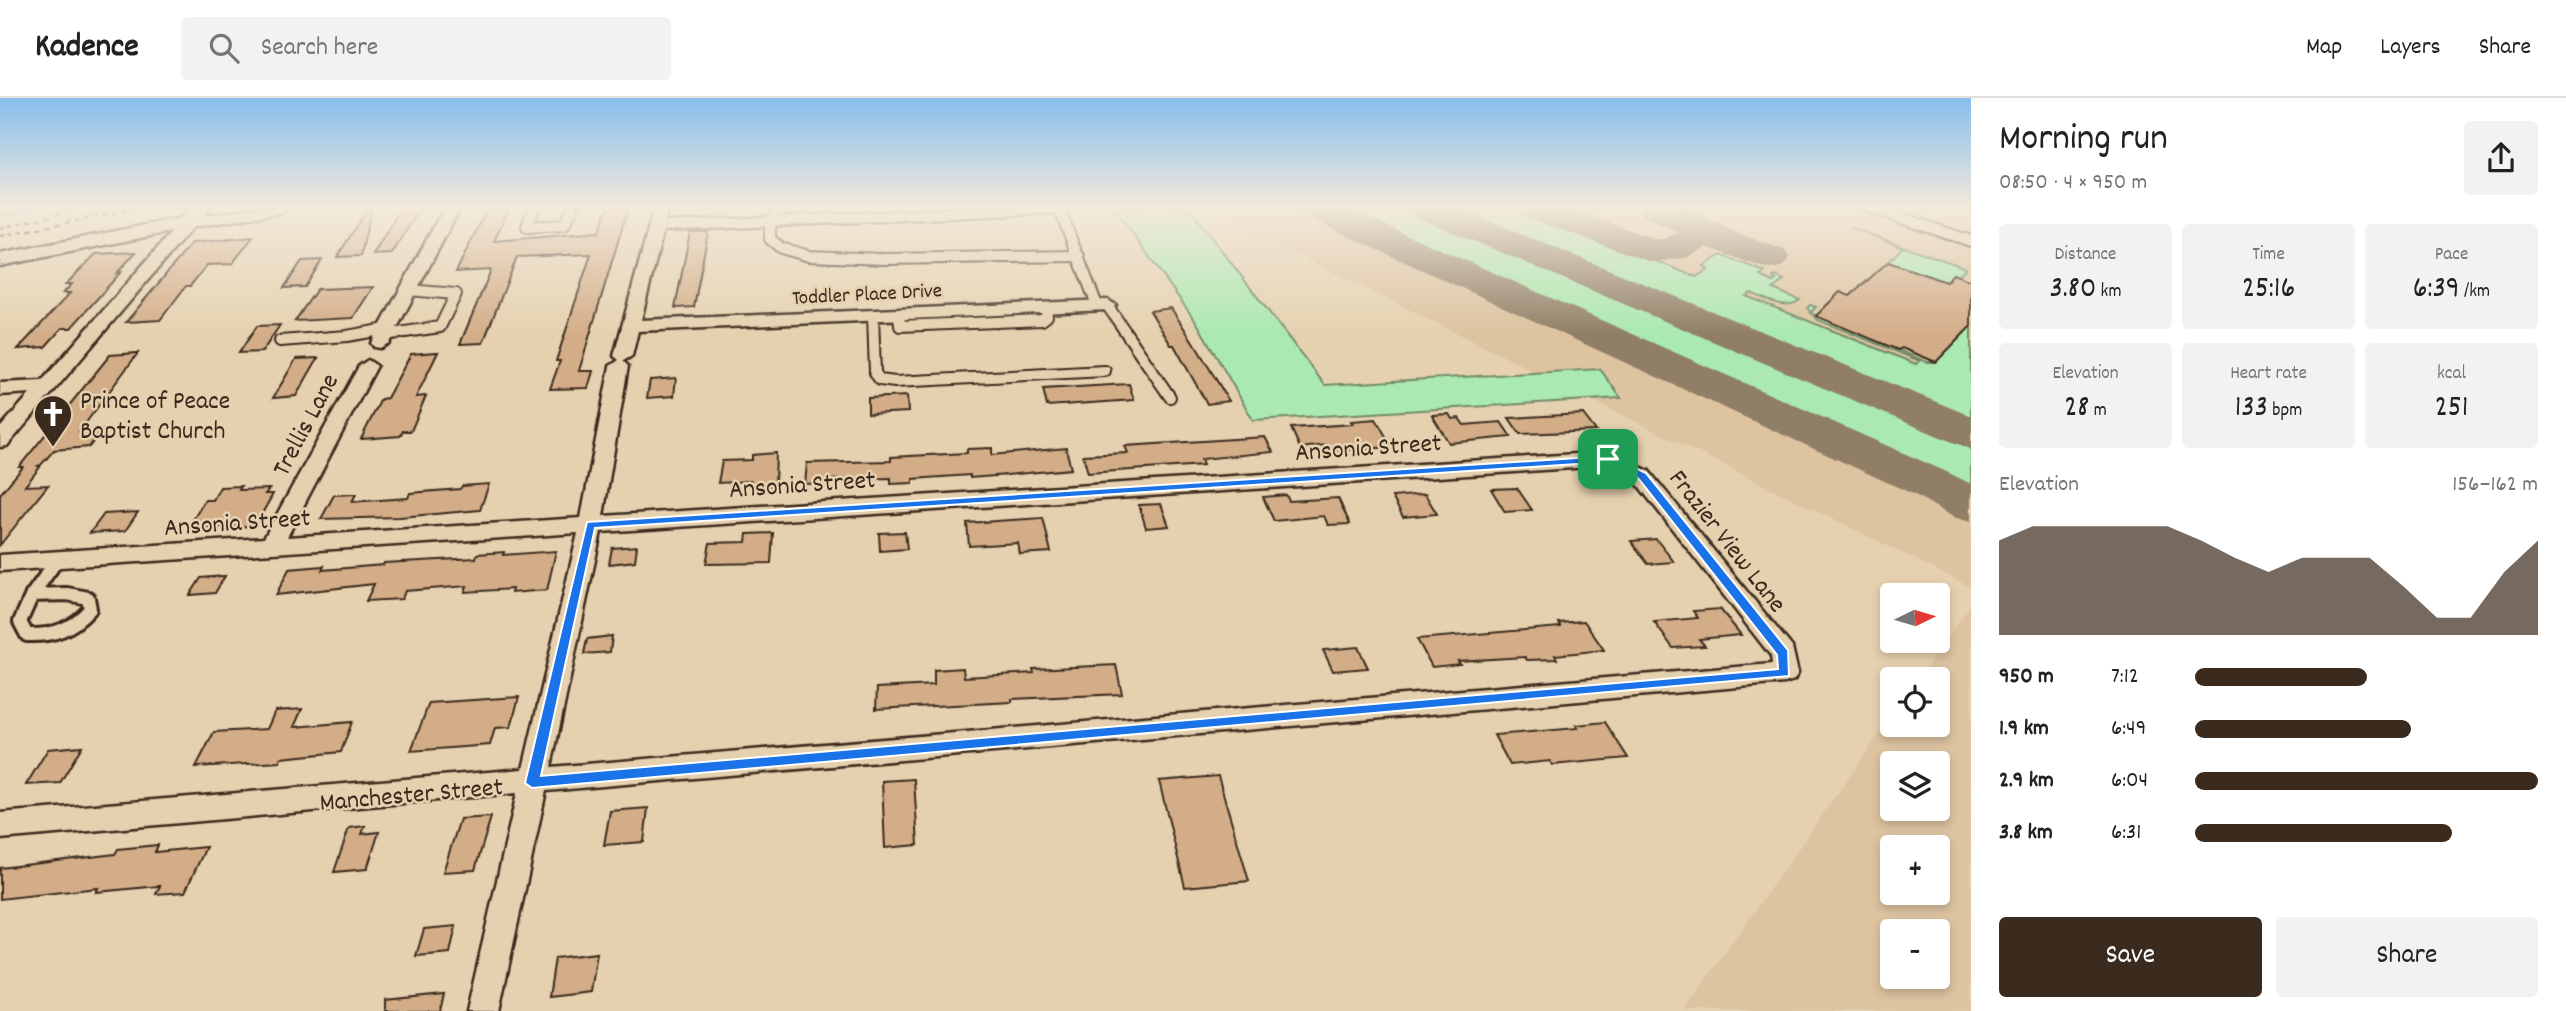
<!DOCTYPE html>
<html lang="en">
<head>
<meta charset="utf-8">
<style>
  :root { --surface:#fff; --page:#f2f2f2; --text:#222; --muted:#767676; --line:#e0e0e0; --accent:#3b2a1e }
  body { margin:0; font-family:Dekko,sans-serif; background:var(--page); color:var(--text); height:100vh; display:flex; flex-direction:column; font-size:26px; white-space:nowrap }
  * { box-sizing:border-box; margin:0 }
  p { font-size:23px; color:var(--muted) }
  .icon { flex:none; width:38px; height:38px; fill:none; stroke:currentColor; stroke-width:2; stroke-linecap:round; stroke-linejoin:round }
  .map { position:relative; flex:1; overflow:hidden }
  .drawer { display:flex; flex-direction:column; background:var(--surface); width:595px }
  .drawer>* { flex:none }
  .needle { width:46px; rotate:85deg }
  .fabs { position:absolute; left:1880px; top:485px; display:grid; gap:14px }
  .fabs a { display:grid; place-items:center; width:70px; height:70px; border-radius:7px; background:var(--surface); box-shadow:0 4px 10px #0003; font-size:35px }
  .pin { position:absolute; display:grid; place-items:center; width:60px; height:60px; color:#fff; margin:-30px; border-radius:14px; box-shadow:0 4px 10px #0006 }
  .round { display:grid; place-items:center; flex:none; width:74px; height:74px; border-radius:7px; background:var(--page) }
  .headline { display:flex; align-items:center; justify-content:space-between; height:119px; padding:0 28px }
  h1 { font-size:38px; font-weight:600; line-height:52px }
  .figures { display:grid; grid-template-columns:repeat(3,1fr); gap:10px; height:119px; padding:7px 28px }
  .figures div { display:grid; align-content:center; border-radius:7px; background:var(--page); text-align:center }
  .figures b { font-size:30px; font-weight:600 }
  .figures small { font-size:19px; font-weight:400 }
  .figures p { font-size:19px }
  .chart { height:196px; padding:14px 28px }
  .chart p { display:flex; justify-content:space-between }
  .chart svg { width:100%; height:126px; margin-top:7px; fill:var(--accent); opacity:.7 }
  .cta { display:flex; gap:14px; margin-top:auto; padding:14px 28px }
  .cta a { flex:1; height:80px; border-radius:7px; background:var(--accent); color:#fff; font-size:28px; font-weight:600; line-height:80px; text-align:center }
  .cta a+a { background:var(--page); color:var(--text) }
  ul { padding:0 28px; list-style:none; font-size:23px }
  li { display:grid; grid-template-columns:112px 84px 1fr; align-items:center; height:52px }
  li i { height:18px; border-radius:9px; background:var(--accent) }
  header { display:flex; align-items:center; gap:42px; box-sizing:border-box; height:98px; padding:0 35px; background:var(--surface); border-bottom:2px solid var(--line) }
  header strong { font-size:33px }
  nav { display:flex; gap:38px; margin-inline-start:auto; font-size:24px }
  .search { width:490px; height:63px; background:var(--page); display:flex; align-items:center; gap:18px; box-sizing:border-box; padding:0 24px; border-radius:7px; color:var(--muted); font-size:26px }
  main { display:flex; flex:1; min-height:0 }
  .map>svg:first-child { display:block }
  .built { fill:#ddc3a0; fill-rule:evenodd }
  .green { fill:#aae9b1; stroke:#728a68; stroke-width:2 }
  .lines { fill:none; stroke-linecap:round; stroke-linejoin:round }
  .stream { stroke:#718c9e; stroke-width:4.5 }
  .taxiway { fill:#907e66; fill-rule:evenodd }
  .building { fill:#d3ad88; stroke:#3b2a1e; stroke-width:2 }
  .service-far1-casing { stroke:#3b2a1e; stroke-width:14 }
  .service-casing { stroke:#3b2a1e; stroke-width:18 }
  .minor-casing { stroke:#3b2a1e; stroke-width:5 }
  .tertiary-casing { stroke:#3b2a1e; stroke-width:5 }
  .path { stroke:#3b2a1e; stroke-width:2.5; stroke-dasharray:5 4.5; stroke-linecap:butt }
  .service-far1 { stroke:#e5d1af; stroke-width:10 }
  .service { stroke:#e5d1af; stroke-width:12 }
  .minor { fill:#e5d1af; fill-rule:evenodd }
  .tertiary { fill:#e5d1af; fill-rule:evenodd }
  .route { fill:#1a73e8; stroke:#fff; stroke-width:2; fill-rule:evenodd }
  .labels { text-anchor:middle; stroke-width:5; stroke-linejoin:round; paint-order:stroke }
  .far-street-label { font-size:21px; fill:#3b2a1e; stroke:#e5d1af }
  .poi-label { font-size:26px; fill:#3b2a1e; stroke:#e5d1af; text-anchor:start }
  .street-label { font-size:26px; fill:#3b2a1e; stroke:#e5d1af }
</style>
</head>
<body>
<header>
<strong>Kadence</strong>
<div class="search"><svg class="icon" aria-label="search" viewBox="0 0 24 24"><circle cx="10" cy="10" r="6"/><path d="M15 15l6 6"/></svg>Search here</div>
<nav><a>Map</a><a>Layers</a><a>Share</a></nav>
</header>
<main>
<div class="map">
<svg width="1971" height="913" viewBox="0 0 1971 913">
  <rect width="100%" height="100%" fill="#e5d1af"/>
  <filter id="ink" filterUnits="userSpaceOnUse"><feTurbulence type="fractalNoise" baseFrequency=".0143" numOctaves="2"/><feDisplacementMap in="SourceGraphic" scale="14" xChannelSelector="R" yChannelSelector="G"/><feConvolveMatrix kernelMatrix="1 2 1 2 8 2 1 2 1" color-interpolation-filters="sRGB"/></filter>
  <g filter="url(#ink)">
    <g class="built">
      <path d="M1203,110H1971V489Z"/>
      <path d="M1971,506V913H1684L1892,618V626H1937V581H1918ZM1937,665V710H1892V665ZM1892,749H1937V794H1892ZM1892,833H1937V878H1892Z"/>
    </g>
    <g class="green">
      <path d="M1114,110H1193L1192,114L1325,287L1600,271L1621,300L1253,322L1197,225Z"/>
      <path d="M1342,110H1407L1971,350V398L1878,349Z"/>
      <path d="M1438,110H1522L1696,179L1708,172L1704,168L1721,157L1765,174L1760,178L1773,184L1776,182L1773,180L1775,178L1784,182L1773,191L1800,202C1786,213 1766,201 1751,195L1746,198L1916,266L1920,263L1818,222L1807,210L1810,207L1816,209L1810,215L1927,264H1936L1971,228V333Z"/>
      <path d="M1849,129L1966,170L1958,178L1953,177L1946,184L1888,164L1903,149Z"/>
    </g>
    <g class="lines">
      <path class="stream" d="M0,118L34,110"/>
      <g class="taxiway">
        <path d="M1299,110H1346L1949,375L1971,386V424L1953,419L1915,397L1304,118Z"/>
        <path d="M1409,110H1457L1971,318V350L1955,345L1414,118Z"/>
        <path d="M1518,110H1568L1655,141H1665L1678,134L1644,118L1639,110H1685L1742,137L1784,152L1790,160L1784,168L1771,171L1758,168L1707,149L1686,160L1651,164L1523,118Z"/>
      </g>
    </g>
    <g class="building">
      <path d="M368,110H371L361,158L337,159Z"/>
      <path d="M401,110H420L392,156L373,157Z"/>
      <path d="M509,110L494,143L599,134L607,111L628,110L579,273H593L588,290L550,291L560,263H556L591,156L517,159L483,245L460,246L491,172L456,174L487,111Z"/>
      <path d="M690,134H708L694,209L675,210Z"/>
      <path d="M253,139L232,166L207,167L190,188H186L160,222L126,224L192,145Z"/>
      <path d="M136,154L117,175L121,174L71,230H62L45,249L18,251L70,195H63L72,186H66L96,156Z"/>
      <path d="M322,162L305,189L284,190L302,163Z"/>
      <path d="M1888,164L1946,184L1953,176L1971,183V228L1936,264L1902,250L1898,252L1816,218L1840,194L1850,198Z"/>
      <path d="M373,189L353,220L295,223L317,191Z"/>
      <path d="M1171,210L1199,253L1229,303L1207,306L1174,247H1171L1150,213Z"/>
      <path d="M280,227L262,254L239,255L257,228Z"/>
      <path d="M438,254L416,299L426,298L411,333H403L400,338L361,341L381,301L387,300L411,256Z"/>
      <path d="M138,255L79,334L102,332L89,349L54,352L41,367L38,368L40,369L25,388L48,387L0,447V396L23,369H19L110,257Z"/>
      <path d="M318,260L296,298L273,300L296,261Z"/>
      <path d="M676,280L674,298L647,300L650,282Z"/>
      <path d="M1129,286L1134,302L1047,308L1043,291Z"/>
      <path d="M907,298L908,314L868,316V300Z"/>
      <path d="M1449,316L1452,321L1459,320L1464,327L1501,324L1511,339L1449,345L1432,317Z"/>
      <path d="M1583,316L1596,333L1520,336L1509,320Z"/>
      <path d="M1376,321L1392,349L1329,353L1327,347L1300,350L1291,330L1353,326L1351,323Z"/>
      <path d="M1265,339L1273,354L1201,361L1203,367L1088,375L1083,357L1128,355L1125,348Z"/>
      <path d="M992,350V357L1066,350L1071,371L995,378L970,380V377L913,381V385L891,386V380L828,382V385L805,386L807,365L891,363V359L967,355V351Z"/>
      <path d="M776,355L775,387L751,389V383L718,385L722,363L752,362V357Z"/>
      <path d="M489,386L480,412L400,419L321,421L334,397L356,396L352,404L408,400L410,395L460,391L462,388Z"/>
      <path d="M241,388L239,392L269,391L265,396H273L255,428L188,430L205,402H213L220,389Z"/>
      <path d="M1517,390L1532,412L1505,414L1491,391Z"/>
      <path d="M1425,396L1437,416L1403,419L1392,399Z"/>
      <path d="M1286,397L1289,403L1338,400L1350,426L1328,427L1324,418L1274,423L1263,399Z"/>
      <path d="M1161,406L1169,428L1146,430L1139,407Z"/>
      <path d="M138,414L125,433L90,435L104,416Z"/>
      <path d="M1043,420L1051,454L1020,456L1018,445L969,448L967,425Z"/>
      <path d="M905,434L907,451L880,453L879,435Z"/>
      <path d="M773,435L771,465L706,466L710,445L746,444L747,436Z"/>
      <path d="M1656,441L1674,464L1648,466L1631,443Z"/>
      <path d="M637,448L635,463L609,466L612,450Z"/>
      <path d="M556,453L547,492L511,495L512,491L465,494L467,488L405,493L402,501L366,503L374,486L276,497L289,471L324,468L322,472L383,467L384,465L476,460L477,456L504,454L503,457Z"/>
      <path d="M225,478L215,495L190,497L201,480Z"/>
      <path d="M1720,511L1741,537L1699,541L1705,548L1673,550L1654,524L1698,520L1693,513Z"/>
      <path d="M1584,523L1604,552L1555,557L1557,561L1527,562L1525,559L1458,563L1460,566L1432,569L1417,541L1561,529L1559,525Z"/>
      <path d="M612,538L610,554L584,556L587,541Z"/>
      <path d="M1358,549L1368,570L1333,573L1323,552Z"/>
      <path d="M1116,567L1122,596L1012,601V604L876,611L877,590L934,587V572L963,570L964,579L1034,575L1033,571Z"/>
      <path d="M519,599L511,629L495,630L490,647L411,653L429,605Z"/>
      <path d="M302,611L294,629L352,624L341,654L281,660L280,664L196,669L214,634L267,631L275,613Z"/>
      <path d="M1605,624L1628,660L1552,667L1550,663L1510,667L1494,637L1578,630L1576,627Z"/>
      <path d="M82,648L60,685L26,687L48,651Z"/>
      <path d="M1218,678L1249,783L1185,789L1159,683Z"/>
      <path d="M914,681L918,747L885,750L882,683Z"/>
      <path d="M648,710L644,744L604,747L610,713Z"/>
      <path d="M491,719L475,772L443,774L460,721Z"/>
      <path d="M365,728L362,736L379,734L367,771L334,774L349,730Z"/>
      <path d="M158,747L155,754L206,749L185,794L156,796L160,788L96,794L98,790L0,801V770L115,756L118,751Z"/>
      <path d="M456,828L450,855L416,858L424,831Z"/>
      <path d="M597,855L591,894L549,899L555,860Z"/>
      <path d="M444,896L440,913H385V902Z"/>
    </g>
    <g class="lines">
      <g class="service-far1-casing">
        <g id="service-far1">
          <path d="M534,110L527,129L564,127L573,110"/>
          <path d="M803,110L781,111L770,123V141L781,150L809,158L884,161L1079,158"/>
          <path d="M1059,110L1097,207"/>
          <path d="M1871,110L1971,143"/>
          <path d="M1107,207L1170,299"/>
          <path d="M899,216L900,228L1042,222L1047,218L1046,210"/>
          <path d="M873,217L875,275L880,282L895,284L1105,273"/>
          <path d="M384,237L440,229L456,196L408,192"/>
          <path d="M280,243L347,238L387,231"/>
        </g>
      </g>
      <g class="service-casing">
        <g id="service">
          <path d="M67,496L88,500L90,511C72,531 54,538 27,537L20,524L32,497Z"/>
          <path d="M32,497L57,462"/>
        </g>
      </g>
      <g class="minor-casing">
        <g id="minor">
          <path d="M254,110H288L280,115L193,129L7,348L0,349V330L31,295L0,297V285L42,283L182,122Z"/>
          <path d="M444,110H460L389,245L380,250L374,249L371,245Z"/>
          <path d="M654,110H668L665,124L966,110H1062L1054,115L663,133L641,222L1107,202L1116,207L1107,212L638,233L632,258L623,263L628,268L603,418L1608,354L1649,373L1792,549L1798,575L1794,582L1785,585L546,693L499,913H467L517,695L0,741V715L523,671L578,435L0,473V457L264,440L359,268L368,262L377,268L287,439L581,420L610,268L619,262L614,258ZM1605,368L1635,383L1771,558L1772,566L551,669L601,434Z"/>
        </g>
      </g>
      <g class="tertiary-casing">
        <path id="tertiary" d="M190,110H211L195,129L0,168V156L181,120Z"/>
      </g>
      <g class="path">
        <path d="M0,130L85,110"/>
        <path d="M0,138L140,110"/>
      </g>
      <use href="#service-far1" class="service-far1"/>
      <use href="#service" class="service"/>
      <use href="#minor" class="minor"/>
      <use href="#tertiary" class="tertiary"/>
    </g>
  </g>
  <linearGradient id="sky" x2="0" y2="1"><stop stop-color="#87beed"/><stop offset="0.46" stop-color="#f3eadb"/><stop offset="1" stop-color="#f3eadb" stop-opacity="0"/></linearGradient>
  <rect width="1971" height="237" fill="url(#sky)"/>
  <path class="route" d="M1608,358L1646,375L1788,552L1789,578L532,690L525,685L587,424ZM1607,364L1638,380L1777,557L1778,571L541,678L595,430Z"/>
  <defs>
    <g id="church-pin" transform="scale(2.0125)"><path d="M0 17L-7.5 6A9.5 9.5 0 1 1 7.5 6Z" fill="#3b2a1e" stroke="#e5d1af"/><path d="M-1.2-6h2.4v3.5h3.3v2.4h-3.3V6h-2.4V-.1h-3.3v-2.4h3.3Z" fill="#fff"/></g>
  </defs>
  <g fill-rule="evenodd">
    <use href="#church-pin" x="53" y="316"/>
  </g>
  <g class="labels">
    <g class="far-street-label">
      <text transform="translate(867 195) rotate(-3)" y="7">Toddler Place Drive</text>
    </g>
    <g class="poi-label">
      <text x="80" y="310">Prince of Peace<tspan x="80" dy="30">Baptist Church</tspan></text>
    </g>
    <g class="street-label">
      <text transform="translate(304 326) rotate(-62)" y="9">Trellis Lane</text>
      <text transform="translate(1368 348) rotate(-4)" y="9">Ansonia Street</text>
      <text transform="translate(802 385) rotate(-4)" y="9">Ansonia Street</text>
      <text transform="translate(237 423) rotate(-4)" y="9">Ansonia Street</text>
      <text transform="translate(1729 442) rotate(52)" y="9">Frazier View Lane</text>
      <text transform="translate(411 695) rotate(-5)" y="9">Manchester Street</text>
    </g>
  </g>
</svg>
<div class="fabs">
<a><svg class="needle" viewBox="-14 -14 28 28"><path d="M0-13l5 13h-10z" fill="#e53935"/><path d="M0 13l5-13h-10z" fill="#767676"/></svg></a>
<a><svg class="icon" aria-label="locate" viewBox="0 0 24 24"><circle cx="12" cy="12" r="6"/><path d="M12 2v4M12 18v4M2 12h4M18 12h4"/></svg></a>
<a><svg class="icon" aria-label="layers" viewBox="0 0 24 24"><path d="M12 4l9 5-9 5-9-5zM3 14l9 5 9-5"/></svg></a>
<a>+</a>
<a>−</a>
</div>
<div class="pin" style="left:1608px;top:361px;background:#1e9e55"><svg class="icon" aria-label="arrive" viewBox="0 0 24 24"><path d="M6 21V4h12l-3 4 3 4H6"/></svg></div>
</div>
<section class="drawer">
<div class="headline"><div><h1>Morning run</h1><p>08:50 · 4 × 950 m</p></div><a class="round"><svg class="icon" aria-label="share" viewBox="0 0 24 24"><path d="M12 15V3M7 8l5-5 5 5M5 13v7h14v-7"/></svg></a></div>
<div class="figures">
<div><p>Distance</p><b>3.80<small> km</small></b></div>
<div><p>Time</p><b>25:16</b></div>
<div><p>Pace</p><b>6:39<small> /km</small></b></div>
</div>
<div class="figures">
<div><p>Elevation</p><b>28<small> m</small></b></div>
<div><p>Heart rate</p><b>133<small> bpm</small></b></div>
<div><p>kcal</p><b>251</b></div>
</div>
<div class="chart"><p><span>Elevation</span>156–162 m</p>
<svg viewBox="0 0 160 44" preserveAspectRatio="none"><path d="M0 44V11L10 6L20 6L30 6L40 6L50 6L60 11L70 17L80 22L90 17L100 17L110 17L120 27L130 38L140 38L150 22L160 11V44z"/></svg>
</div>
<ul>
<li><b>950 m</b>7:12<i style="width:50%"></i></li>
<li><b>1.9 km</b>6:49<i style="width:63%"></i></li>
<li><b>2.9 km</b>6:04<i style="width:100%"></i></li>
<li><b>3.8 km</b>6:31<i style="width:75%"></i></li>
</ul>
<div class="cta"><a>Save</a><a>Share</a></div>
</section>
</main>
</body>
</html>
